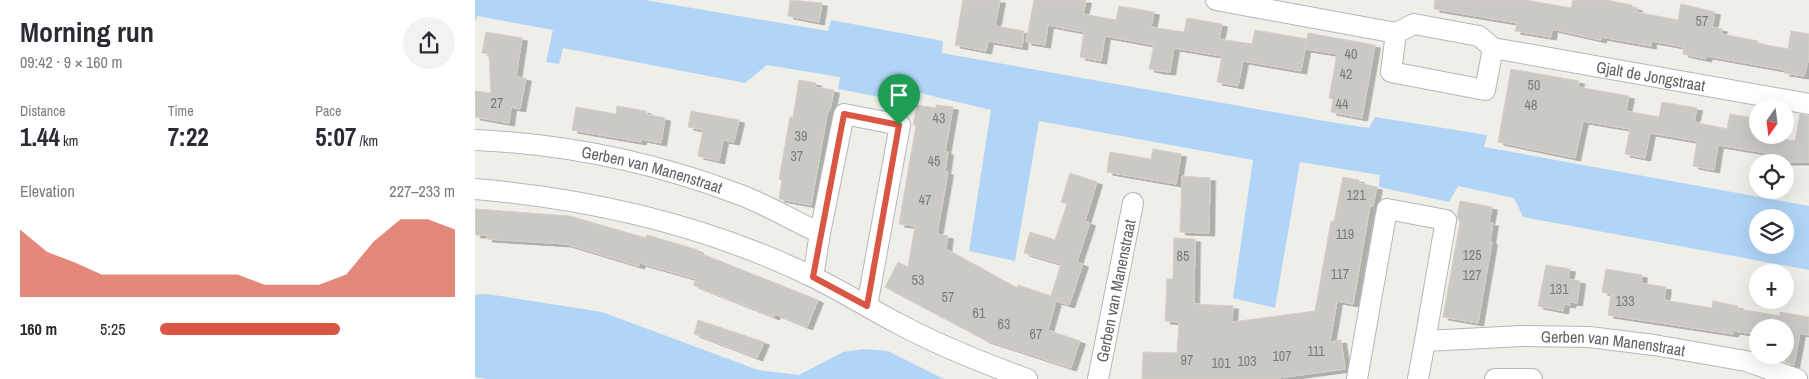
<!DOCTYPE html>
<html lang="en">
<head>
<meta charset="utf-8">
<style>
  :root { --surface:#fff; --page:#f2f2f3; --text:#2b2b33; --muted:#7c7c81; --accent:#d95644 }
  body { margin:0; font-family:"Archivo Narrow",sans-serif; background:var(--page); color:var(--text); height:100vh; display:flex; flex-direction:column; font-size:19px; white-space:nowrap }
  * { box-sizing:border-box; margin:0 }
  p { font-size:16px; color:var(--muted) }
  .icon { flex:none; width:28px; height:28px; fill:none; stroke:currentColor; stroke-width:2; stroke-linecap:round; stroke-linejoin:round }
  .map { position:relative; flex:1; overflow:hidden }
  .side { display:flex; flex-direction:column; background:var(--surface); width:475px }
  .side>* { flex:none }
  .needle { width:32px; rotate:194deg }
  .tools { position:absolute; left:1274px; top:99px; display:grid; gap:10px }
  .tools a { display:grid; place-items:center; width:45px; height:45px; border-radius:50%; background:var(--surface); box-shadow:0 5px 20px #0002; font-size:25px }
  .pin { position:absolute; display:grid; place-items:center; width:42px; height:42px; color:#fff; margin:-51px -21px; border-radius:50% 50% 50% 0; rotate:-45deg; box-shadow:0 0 5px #0007 }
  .pin .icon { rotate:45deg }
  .round { display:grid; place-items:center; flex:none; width:52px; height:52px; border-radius:26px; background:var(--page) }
  .summary { display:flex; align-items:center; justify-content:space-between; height:85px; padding:0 20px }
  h1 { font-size:28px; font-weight:700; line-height:38px }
  .stats { display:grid; grid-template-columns:repeat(3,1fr); gap:8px; height:85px; padding:5px 20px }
  .stats div { display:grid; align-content:center }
  .stats b { font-size:25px; font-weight:700 }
  .stats small { font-size:14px; font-weight:400 }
  .stats p { font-size:14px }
  .chart { height:140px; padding:10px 20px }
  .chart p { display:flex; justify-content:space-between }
  .chart svg { width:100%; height:90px; margin-top:5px; fill:var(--accent); opacity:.7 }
  ul { padding:0 20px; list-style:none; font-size:16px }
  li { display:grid; grid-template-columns:80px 60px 1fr; align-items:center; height:38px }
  li i { height:12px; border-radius:6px; background:var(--accent) }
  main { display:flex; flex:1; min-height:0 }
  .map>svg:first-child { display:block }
  .water { fill:#b0d5f7; fill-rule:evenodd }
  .building { fill:#cbc9c4; stroke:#d4d0c6; filter:url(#shadow) }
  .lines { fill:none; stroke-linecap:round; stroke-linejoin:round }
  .street-casing { stroke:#b5b7bb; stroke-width:22 }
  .street { stroke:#fff; stroke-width:20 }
  .route-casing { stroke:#fff; stroke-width:10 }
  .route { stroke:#d95644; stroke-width:6 }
  .labels { text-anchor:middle; stroke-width:4.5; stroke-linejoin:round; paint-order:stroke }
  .number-label { font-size:14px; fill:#7a7c7e }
  .street-label { font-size:16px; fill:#5f6266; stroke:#fff }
</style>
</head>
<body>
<main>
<section class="side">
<div class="summary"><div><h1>Morning run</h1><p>09:42 · 9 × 160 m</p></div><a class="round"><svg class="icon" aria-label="share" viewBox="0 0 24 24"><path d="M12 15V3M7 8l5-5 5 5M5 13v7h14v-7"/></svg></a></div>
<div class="stats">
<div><p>Distance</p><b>1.44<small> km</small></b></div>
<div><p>Time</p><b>7:22</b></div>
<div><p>Pace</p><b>5:07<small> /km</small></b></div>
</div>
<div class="chart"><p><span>Elevation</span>227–233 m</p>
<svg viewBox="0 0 160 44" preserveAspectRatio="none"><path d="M0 44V11L10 22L20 27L30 33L40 33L50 33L60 33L70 33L80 33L90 38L100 38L110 38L120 33L130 17L140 6L150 6L160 11V44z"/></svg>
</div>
<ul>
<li><b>160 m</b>5:25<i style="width:61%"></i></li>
</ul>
</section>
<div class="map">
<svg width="1334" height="379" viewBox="0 0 1334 379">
  <defs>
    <filter id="shadow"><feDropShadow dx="5.5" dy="3" stdDeviation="0" flood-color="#0004"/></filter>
  </defs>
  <rect width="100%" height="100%" fill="#efeee8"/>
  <g class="water">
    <path d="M0,0H170L353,31L356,20L468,41L467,53L855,122L894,128L900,117L1012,135L1009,147L1334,206V270L1048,217L1039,198L983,186L974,202L904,187L905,175L825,162L800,308L758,298L778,160L564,121L540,261L494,251L516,110L441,92L437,103L363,89L365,77L292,65L270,83L88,48L84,64L71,62L78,30L2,16L0,22ZM1282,218H1310V245H1282Z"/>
    <path d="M12,294L127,312L283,370L324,375L368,352L390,349L413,351L469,379H12L0,377V295Z"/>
  </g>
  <g class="building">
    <path d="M315,0L347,3L344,22L313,16Z"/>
    <path d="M488,0H525L520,26L549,31L547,47L513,41L511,51L480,45Z"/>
    <path d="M559,0H611L608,14L641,20L644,6L679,12L676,27L709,32L712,18L747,24L744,39L777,44L780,30L832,39L826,71L768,61L763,86L742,82L747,56L699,48L695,72L684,71L674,69L679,45L630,36L626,61L605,57L609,32L573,25L570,45L551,42Z"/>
    <path d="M960,0H1050L1096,8L1098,0H1131L1157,5V7L1162,8L1161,12L1203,20L1206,4L1240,12L1237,27L1247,29L1246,34L1283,41L1282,43L1313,49L1316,31L1334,34V58L1329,76L1309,73L1310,70L1232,56L1231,59L1208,54L1209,47L1176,41V46L1126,37V40L1077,29L1076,37L1040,31L1042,23L959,9Z"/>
    <path d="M11,32L47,38L41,77L51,78L45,109L36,107L34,123L0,117V91L16,93L14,54L7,53Z"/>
    <path d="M833,33L900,45L887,118L856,112L858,99L854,98L862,54L830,49Z"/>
    <path d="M1036,69L1104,81L1103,87L1154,96L1151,111L1184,117L1187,102L1222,108L1219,122L1252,129L1255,114L1272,117L1282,119V135L1320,141L1325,114L1334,116V162H1289L1291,153L1243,145L1239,170L1218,166L1222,141L1175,133L1170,158L1150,154L1155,129L1108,121L1100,158L1023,142Z"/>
    <path d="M324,80L341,83L340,87L359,90L355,110H353L336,205L304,199L307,180L304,179L315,117H318Z"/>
    <path d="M442,105L461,108V105L478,107L470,152H473L470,172H473L462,234L473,236L471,249L542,288L543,285L576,296L586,264L549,253L555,232L580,240L592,204L586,202L595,173L622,182L610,221L615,223L602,262L608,264L594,305L581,301L573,330L605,341L596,368L510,340L410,287L423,262L433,267L440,226L424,224L441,125H438Z"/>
    <path d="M142,106L171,111V114L190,118L186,143L166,139V142L97,130L101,107L141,114Z"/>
    <path d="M216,111L264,120L259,142L248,140L244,161L223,156L228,130L213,127Z"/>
    <path d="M678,149L706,154L701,184L632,172L635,152L676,159Z"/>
    <path d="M707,176L735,178L734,233L705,232Z"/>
    <path d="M868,177L884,180V183L902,187L898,206H895L878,304L862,301L855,342L866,340L870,369L795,379H667L668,352L702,353L704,322L690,321L692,279H698L699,238L720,239L719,304L758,306L757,322L840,311L856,221H859Z"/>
    <path d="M985,201L1017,207L1014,223H1018L1015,241L1017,242L1003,323L968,317L985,222L982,217Z"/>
    <path d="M0,209L95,216L171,238L172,235L223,250L222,252L343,300L332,327L300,314L299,317L218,285L221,279L165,263L164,266L91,244L12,239V235H0Z"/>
    <path d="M1071,265L1095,269L1093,279L1105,281L1102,303L1096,302L1095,305L1089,304L1088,311L1063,306Z"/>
    <path d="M1131,269L1167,275L1166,283L1191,287L1189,300L1237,308L1238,301L1263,306V309L1305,316V312L1334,317V335L1325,333L1319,365L1310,362V328H1282V332H1278V334L1259,331L1258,334L1133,315L1136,294L1127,292Z"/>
    <path d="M223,320L289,342L282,358L219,334Z"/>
  </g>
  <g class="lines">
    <g class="street-casing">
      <g id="street">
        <path id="s1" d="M741,0L921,33L939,24L1004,36L1018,48L1334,104"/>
        <path d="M921,33L916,72L1010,90L1018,48"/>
        <path id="s2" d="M0,140C91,144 178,162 263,194C291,204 318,221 345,233L338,277"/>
        <path d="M0,189C117,199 231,225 338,277C367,291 395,309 424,324C465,346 508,363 552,379"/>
        <path d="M345,233L369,114L425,125L392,306"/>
        <path id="s3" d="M623,379L658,203"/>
        <path id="s4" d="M882,379L912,209L971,220L950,341L1047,336L1114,337L1179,345L1271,361L1322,379"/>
        <path d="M943,379L950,341"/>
        <path d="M1020,379H1057"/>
      </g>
    </g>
    <use href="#street" class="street"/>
  </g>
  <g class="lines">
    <g class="route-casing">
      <path id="route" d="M369,114L424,125L392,306L338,277Z"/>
    </g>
    <use href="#route" class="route"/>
  </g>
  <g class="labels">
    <g class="number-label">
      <text x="1227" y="26">57</text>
      <text x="876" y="59">40</text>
      <text x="871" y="79">42</text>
      <text x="1059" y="90">50</text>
      <text x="22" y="108">27</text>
      <text x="867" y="109">44</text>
      <text x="1056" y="110">48</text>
      <text x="464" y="123">43</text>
      <text x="326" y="141">39</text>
      <text x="322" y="161">37</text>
      <text x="459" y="166">45</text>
      <text x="881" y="200">121</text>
      <text x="450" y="205">47</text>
      <text x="870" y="239">119</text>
      <text x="997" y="260">125</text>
      <text x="708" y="261">85</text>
      <text x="865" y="279">117</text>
      <text x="997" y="280">127</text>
      <text x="443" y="285">53</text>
      <text x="1084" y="294">131</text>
      <text x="473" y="302">57</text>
      <text x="1150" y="306">133</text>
      <text x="504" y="318">61</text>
      <text x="529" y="329">63</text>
      <text x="561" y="339">67</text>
      <text x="841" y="356">111</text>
      <text x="807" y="361">107</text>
      <text x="712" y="365">97</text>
      <text x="772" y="366">103</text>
      <text x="746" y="368">101</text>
    </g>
    <g class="street-label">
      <text dy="6" stroke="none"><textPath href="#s1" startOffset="448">Gjalt de Jongstraat</textPath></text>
      <text dy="6" stroke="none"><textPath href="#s2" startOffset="180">Gerben van Manenstraat</textPath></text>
      <text dy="6" stroke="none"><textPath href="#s3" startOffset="90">Gerben van Manenstraat</textPath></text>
      <text dy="6" stroke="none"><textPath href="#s4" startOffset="544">Gerben van Manenstraat</textPath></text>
    </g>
  </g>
</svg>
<div class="tools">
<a><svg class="needle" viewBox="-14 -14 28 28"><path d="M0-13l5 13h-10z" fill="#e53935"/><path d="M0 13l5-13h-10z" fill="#7c7c81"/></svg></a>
<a><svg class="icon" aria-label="locate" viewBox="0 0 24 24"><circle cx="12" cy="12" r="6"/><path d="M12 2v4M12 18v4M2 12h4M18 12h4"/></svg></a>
<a><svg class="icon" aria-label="layers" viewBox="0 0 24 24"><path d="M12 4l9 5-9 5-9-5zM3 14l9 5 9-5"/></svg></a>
<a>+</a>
<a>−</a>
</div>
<div class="pin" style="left:424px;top:125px;background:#1e9e55"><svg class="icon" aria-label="arrive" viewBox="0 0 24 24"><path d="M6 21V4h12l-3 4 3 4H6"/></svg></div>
</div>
</main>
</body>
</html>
